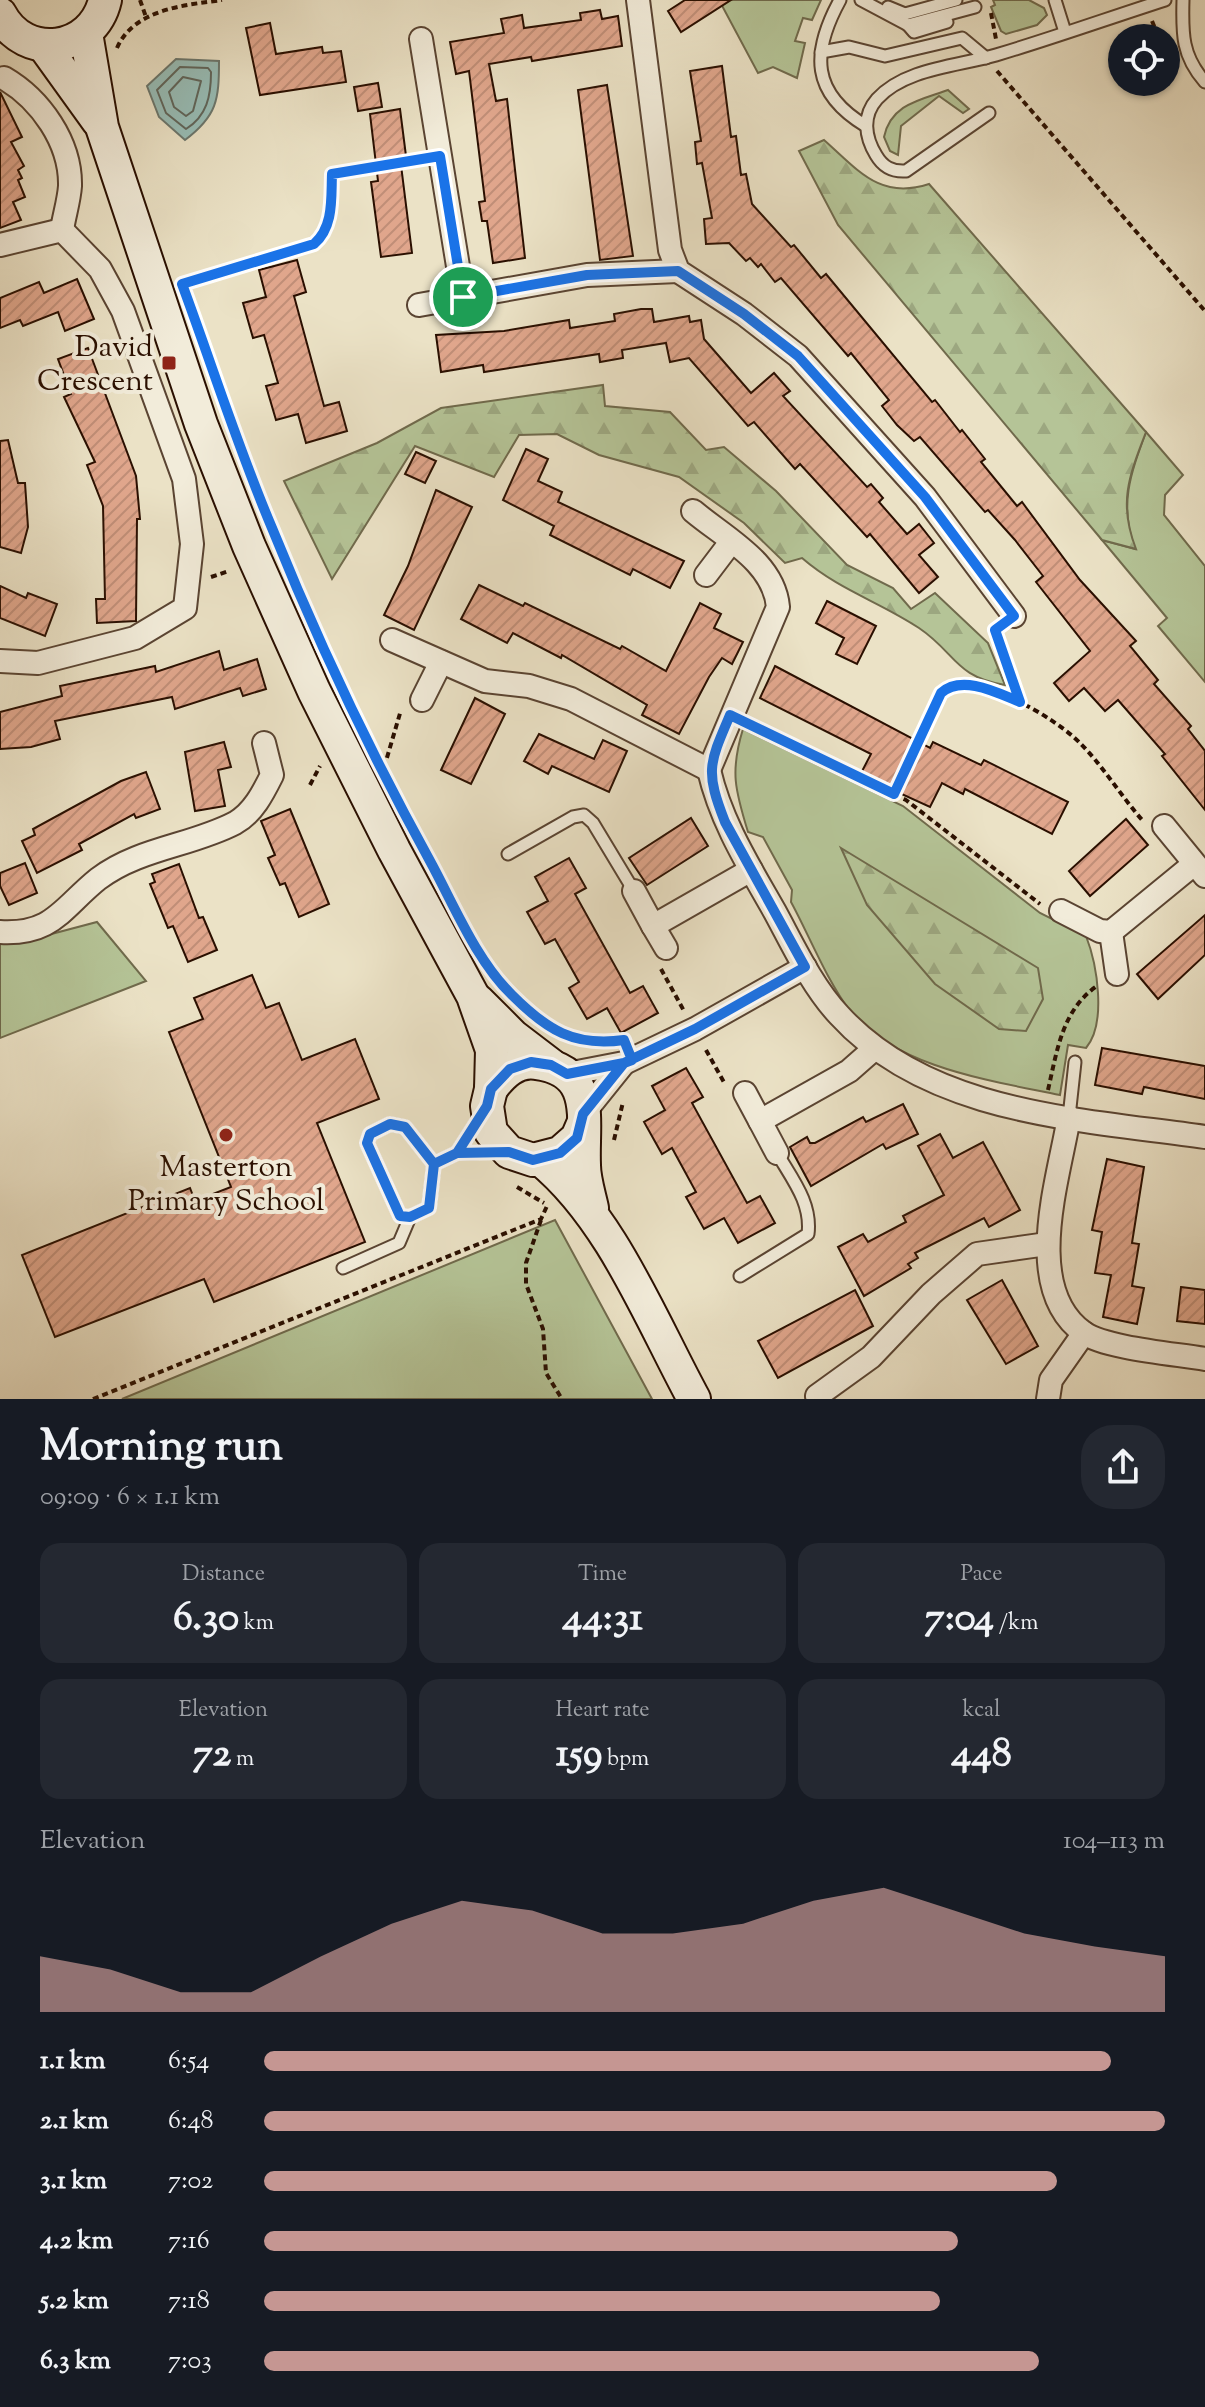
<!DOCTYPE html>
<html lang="en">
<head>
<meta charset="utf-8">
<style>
  :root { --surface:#171b24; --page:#242831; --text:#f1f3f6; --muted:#9ea1a6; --accent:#c59692 }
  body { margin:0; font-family:"Sorts Mill Goudy",serif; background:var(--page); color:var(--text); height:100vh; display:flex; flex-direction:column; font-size:30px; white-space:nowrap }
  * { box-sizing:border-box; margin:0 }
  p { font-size:26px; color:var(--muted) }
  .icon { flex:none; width:44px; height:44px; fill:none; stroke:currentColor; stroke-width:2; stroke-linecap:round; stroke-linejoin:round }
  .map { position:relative; height:1399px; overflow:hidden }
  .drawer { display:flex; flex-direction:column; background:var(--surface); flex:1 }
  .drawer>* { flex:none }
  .tools { position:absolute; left:1108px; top:24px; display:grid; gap:16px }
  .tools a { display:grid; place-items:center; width:72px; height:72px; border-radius:50%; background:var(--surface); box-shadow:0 2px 6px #0004; font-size:40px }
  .pin { position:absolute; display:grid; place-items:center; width:68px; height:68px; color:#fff; margin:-34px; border:4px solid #fff; border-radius:50%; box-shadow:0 2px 8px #0007 }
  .round { display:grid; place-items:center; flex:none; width:84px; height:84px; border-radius:32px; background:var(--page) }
  .overview { display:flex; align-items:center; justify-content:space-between; height:136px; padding:0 40px }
  h1 { font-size:44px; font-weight:700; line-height:60px }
  .stats { display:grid; grid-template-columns:repeat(3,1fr); gap:12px; height:136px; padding:8px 40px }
  .stats div { display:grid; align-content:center; border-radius:20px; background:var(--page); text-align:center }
  .stats b { font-size:40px; font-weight:700 }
  .stats small { font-size:22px; font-weight:400 }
  .stats p { font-size:22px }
  .chart { height:224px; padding:16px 40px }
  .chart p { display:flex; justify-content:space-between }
  .chart svg { width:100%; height:144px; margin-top:8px; fill:var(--accent); opacity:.7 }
  ul { padding:0 40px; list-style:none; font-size:26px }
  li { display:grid; grid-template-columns:128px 96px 1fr; align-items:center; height:60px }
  li i { height:20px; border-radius:10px; background:var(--accent) }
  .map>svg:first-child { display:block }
  .green { fill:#b5c497; stroke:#706a4c; stroke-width:2 }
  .forest { fill:url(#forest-firs); stroke:#706a4c; stroke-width:2 }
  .water { fill:#98bdb6; stroke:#6c776d; stroke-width:2 }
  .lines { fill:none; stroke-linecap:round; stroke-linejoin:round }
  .shore { stroke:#61665b; stroke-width:2 }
  .building { fill:url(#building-hatch); stroke:#2a0f00; stroke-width:2 }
  .lane-casing { stroke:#5a4432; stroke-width:15 }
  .street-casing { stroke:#5a4432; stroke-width:26 }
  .secondary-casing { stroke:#2a0f00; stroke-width:36 }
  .path { stroke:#2a0f00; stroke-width:4; stroke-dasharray:6 4; stroke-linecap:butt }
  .lane { stroke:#f2ecda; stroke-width:11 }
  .street { stroke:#f2ecda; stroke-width:22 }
  .secondary { stroke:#f2ecda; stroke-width:32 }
  .route-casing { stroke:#fff; stroke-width:16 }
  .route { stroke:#1a73e8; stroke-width:10 }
  .poi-dot { fill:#8f2418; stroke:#f2ecda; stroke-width:3 }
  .labels { text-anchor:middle; stroke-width:8; stroke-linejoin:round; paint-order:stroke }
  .poi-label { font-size:30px; fill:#2a0f00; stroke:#f2ecda; text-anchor:end }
</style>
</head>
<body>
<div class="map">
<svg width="1205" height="1399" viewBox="0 0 1205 1399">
  <defs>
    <pattern id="forest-firs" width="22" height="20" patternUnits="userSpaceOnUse" patternTransform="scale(2)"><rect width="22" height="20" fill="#b5c497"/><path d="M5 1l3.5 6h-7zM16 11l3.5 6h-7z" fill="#9ca780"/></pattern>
    <pattern id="building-hatch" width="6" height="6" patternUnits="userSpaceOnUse" patternTransform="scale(2)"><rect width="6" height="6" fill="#e0a68c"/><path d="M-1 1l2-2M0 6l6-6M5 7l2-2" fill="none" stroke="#c08e77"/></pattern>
  </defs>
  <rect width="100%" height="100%" fill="#ebe2c6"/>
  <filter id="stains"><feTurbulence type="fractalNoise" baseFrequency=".0025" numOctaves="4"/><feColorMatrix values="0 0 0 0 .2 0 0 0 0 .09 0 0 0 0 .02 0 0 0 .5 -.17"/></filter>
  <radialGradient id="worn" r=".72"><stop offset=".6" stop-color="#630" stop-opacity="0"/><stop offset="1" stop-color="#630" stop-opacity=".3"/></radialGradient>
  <g class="green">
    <path d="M719,0H821L812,20L803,18L795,41L805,43L797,78L773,67L758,73Z"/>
    <path d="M993,0H1029L1044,8L1047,15L1037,25L1006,34L1001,31L991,7L995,5Z"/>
    <path d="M948,90L969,109L963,113L939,96L901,126L898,155L890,151L884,137C891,104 920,100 948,90Z"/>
    <path d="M1146,432L1183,475L1165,495L1164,515L1205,566V682L1158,626L1167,618L1102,540L1135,549C1119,505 1130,475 1146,432Z"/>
    <path d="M743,729L903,806L1040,913L1086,936C1097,964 1107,1023 1086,1048L1068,1045L1060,1095C993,1081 896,1068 850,1011C827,981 809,935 791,902L792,890L763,837L748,832C735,790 730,771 743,729Z"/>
    <path d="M97,922L146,981L0,1038V941H25Z"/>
    <path d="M555,1220L652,1399H122Z"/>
  </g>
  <g class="forest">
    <path d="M824,140C859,171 880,200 929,184L1146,432C1129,476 1118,503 1136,549L1102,540L838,225L799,151Z"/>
    <path d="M603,385L605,406L670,412L706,450L724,447L776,491L847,565L893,588L911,609L935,593L988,643L1005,685C955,677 956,653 919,628C880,602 839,590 802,558L785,563L744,523L679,477L599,455L557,434L519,435L494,477L415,446L332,579L284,481L377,443L441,408Z"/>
    <path d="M841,848L1038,968L1043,999L1026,1031L999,1029L935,984L867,905Z"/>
  </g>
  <path class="water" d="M176,59L219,61C219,100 217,116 185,140L159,117L147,86Z"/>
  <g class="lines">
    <g class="shore">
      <path d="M180,67L208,68L211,72C211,96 207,116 186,129L166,113L157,90Z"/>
      <path d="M183,77L201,81L193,111L186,116L174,107L169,92Z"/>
    </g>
  </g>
  <g class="building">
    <path d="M685,0H731L681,32L668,11Z"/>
    <path d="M600,10L602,19L618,16L622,46L532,61L531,57L489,64L496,101L507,99L525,258L493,263L487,221H482L479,202L485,201L469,71L456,74L450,42L504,33L501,19L522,15L524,28L581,20L580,13Z"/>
    <path d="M270,23L276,54L322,47L323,53L341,51L346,82L260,95L246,28Z"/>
    <path d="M722,66L731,137L736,136L741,175L746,174L752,204L791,247L794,245L821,278L826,274L932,402L935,400L960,432L962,430L985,459L981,462L1017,506L1022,502L1080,580L1136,641L1130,646L1158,680L1154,684L1191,726L1188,729L1205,751V810L1162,756L1165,754L1118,700L1105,711L1084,688L1069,701L1054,683L1090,651L1036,582L1043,576L1015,540L988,510L985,512L920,437L914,441L897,425L882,406L889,400L851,353L848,356L781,278L775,282L761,264L758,267L750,258L746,261L729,243L706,244L704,219L712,218L702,163L697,164L695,142L701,141L690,71Z"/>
    <path d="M378,83L382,107L358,111L354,87Z"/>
    <path d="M607,85L633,256L600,260L578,90Z"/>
    <path d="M0,92L22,137L11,142L24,166L18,170L22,178L18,180L25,197L13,202L21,220L0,228Z"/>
    <path d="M400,109L406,156L400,157L412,253L381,257L371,182L378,181L370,114Z"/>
    <path d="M297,260L306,292L294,296L324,406L339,402L347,431L306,443L298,414L276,420L266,386L278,383L264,335L253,338L243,303L266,297L259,270Z"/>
    <path d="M77,279L94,319L65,331L58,312L23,326L20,320L0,328V298L39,282L44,293Z"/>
    <path d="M641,309H652L654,322L689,316L690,322L701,320L704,339L751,393L774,373L790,391L783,396L867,487L871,484L883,498L879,502L907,534L919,524L934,543L919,555L938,577L919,593L870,534L867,537L800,464L795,469L754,422L748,426L689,358L670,362L666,343L622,350L623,358L600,362L599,354L484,372L483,365L441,372L436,335L504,331L569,320L570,328L615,321L614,314Z"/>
    <path d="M88,348L136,476L140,519H137L136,621L97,623L96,599H105L103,506L87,465L95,462L64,397L71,394L58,359Z"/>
    <path d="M8,440L18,483H25L28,527L21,553L0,547V441Z"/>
    <path d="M526,449L548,459L538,481L562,492L558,502L684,561L670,588L633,569L630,575L550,535L554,526L503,500Z"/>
    <path d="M416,452L436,461L425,483L405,474Z"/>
    <path d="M436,490L472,507L414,630L384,615L408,566Z"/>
    <path d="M479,585L523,606L525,603L620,649L622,646L666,671L700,603L721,614L714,628L743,642L732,664L722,658L709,677L679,734L642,715L647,705L562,655L561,658L513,633L507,643L461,619Z"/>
    <path d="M0,586L26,598L28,593L57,604L45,636L0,618Z"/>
    <path d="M827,601L876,626L857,664L836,654L844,638L816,623Z"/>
    <path d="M219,651L224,670L257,659L266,689L243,696L240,688L175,709L172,697L55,721L60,739L31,747L0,749V712L62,696L60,686L155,666L156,672Z"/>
    <path d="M775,666L930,748L933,742L981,765L984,760L1068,802L1052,834L965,789L963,794L942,783L930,807L860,775L871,754L760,698Z"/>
    <path d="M475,698L505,714L471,784L441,770Z"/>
    <path d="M539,734L594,759L603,740L627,751L609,792L552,766L548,774L524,761Z"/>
    <path d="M224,742L231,767L218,770L225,806L195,811L185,752Z"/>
    <path d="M146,772L160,809L136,818L134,814L79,844L82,850L37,873L22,841L35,835L33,829L121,781Z"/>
    <path d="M290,809L329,904L299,917L285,883L280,885L268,858L275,855L261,821Z"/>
    <path d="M691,818L708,846L647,885L629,858Z"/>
    <path d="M1126,819L1148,845L1090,896L1069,871Z"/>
    <path d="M569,858L586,888L575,894L630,993L643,986L658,1013L621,1033L607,1008L587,1019L569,988L579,982L555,939L545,944L527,912L548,901L535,877Z"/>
    <path d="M25,863L37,893L9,905L0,886V873Z"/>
    <path d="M179,864L199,918L203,917L217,950L188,962L173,926L168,928L150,884L155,882L152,874Z"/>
    <path d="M1205,915V955L1158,999L1137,974Z"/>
    <path d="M252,975L266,1008L279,1003L302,1060L355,1039L379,1099L317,1123L365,1242L214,1302L204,1279L55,1337L22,1255L190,1188L195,1201L231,1187L169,1032L203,1019L194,998Z"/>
    <path d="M1102,1048L1205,1066V1099L1144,1087L1142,1094L1095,1085Z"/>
    <path d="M686,1068L703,1097L692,1103L747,1203L760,1196L775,1223L738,1243L724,1218L704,1229L686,1197L696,1192L672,1148L662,1154L644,1122L665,1110L652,1086Z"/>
    <path d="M903,1104L918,1134L886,1149L883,1144L811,1186L790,1147L807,1137L810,1143H815L863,1117L866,1122Z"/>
    <path d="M940,1134L953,1158L983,1142L1020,1210L989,1227L984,1218L915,1253L918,1258L908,1264L911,1268L864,1296L838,1247L863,1234L868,1242L906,1222L903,1216L944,1195L918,1146Z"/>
    <path d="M1107,1159L1144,1167L1132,1243L1139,1244L1132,1286L1144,1288L1137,1324L1103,1317L1111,1275L1095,1273L1102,1232L1092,1230Z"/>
    <path d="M1002,1280L1038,1346L1006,1364L967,1300Z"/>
    <path d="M1181,1287L1205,1290V1324L1177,1321Z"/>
    <path d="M855,1290L873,1326L778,1378L758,1341Z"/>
  </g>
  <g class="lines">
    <g class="lane-casing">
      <g id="lane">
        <path d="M840,0C811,53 811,93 866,126"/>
        <path d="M861,0L908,25L975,7"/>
        <path d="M1055,0L1065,32"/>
        <path d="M1183,0C1182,34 1182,56 1205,82"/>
        <path d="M888,7L905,14L956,0"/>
        <path d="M908,25L914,32L947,22"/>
        <path d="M821,52L849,47L885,56L962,38L986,58"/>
        <path d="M989,113L906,171C892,172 883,167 876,155C865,137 862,116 877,99C905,68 959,66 996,55C1053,38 1109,18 1165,0"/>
        <path d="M508,854L573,817L584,815L593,823L634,891"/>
        <path d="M1069,1117L1075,1062"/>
        <path d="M390,1124L405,1127L434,1164L429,1208L410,1217L400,1216L367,1143L370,1134Z"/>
        <path d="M457,1153L480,1117"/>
        <path d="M434,1164L457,1153L503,1152"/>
        <path d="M343,1268L399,1243L410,1217"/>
        <path d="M740,1276L808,1234C812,1203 792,1179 777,1153"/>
      </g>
    </g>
    <g class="street-casing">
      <g id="street">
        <path d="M638,0L670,250L678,271L744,314L798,356L925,497L1014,616"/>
        <path d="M421,39L463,297"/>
        <path d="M4,78C40,99 71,142 70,186C69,201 64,216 62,230"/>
        <path d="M0,245L62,230L100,269L123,311L184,479L192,544L185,608L135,638L38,663L0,661"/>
        <path d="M419,305L587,275L678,271"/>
        <path d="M693,511C725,538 774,562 778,607L709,770"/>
        <path d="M706,575L731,542"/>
        <path d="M392,640L485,681L529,686L571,699L709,770"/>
        <path d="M422,700L441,662"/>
        <path d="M709,770C721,822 749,866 775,912C794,947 812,986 839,1015C929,1114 1080,1119 1205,1137"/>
        <path d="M1164,826L1205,876"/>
        <path d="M634,891L653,926L751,870"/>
        <path d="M1061,911L1100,931L1111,932L1194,864"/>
        <path d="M653,926L666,948"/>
        <path d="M0,932C53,935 62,908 98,879C139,848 191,846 235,823C253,813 263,793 272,775L264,743"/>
        <path d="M1111,932L1117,974"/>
        <path d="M567,1074L624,1063L695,1029L805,967"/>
        <path d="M745,1093L760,1121"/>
        <path d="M583,1114L624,1063"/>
        <path d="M1069,1117C1059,1178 1021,1289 1084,1333C1105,1348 1177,1354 1205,1359"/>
        <path d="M777,1153L760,1121L849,1071L874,1049"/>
        <path d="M817,1396L871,1357L931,1294L977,1254L1047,1244"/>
        <path d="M1048,1399L1051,1380L1084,1333"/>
      </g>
    </g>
    <g class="secondary-casing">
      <g id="secondary">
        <path d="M0,14C25,62 93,52 105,0"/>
        <path d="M86,33L102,127L201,424L249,546L314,691L394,850L473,996L492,1050L491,1089L487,1106L491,1132L509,1152L533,1160L560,1153L577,1138L583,1124"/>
        <path d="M44,46L98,121"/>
        <path d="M478,1001L513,1036L551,1065"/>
        <path d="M491,1089C502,1074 516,1060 536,1063C597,1071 582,1120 584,1165C584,1179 589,1194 592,1208"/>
        <path d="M540,1159C611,1217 650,1318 694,1399"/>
      </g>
    </g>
    <g class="path">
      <path d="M140,0L146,17"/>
      <path d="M991,13L996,39"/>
      <path d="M1152,21L1159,38"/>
      <path d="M117,48C134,9 185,5 222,0"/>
      <path d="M997,71L1205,311"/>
      <path d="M184,283L314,244C334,227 331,198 332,174L419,159"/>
      <path d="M211,577L229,571"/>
      <path d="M997,630L998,645L1020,702"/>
      <path d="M751,724L906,800L1040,904"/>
      <path d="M380,764L386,761L401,710"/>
      <path d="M310,785L320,766"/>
      <path d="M894,794L941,693C971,666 1057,719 1080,743C1103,766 1121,796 1143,821"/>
      <path d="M661,969L684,1011"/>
      <path d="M551,1027L582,1042L595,1044"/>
      <path d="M706,1050L725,1084"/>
      <path d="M1048,1090C1057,1051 1062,1010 1097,986"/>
      <path d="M614,1140L623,1102"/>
      <path d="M517,1187L544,1203"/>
      <path d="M541,1220L526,1263V1284L543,1329L546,1373L562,1399"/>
      <path d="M93,1399L541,1219L547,1206"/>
    </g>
    <use href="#lane" class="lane"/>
    <use href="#street" class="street"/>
    <use href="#secondary" class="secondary"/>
  </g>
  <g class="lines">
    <g class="route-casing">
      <path id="route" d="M463,297L440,156L332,174C331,198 334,227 314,244L182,284C212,365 238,448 272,528C318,642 371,754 430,861C454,905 476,960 512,995C547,1030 574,1047 624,1040L632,1060L624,1063L583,1114L577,1138L560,1153L533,1160L509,1152L457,1153L434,1164L405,1127L390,1124L370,1134L367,1143L400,1216L410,1217L429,1208L434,1164L457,1153L487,1106L491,1089L510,1069L531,1062L551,1065L567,1074L624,1063L695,1029L805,967L725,822C705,771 709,764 730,715L894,794L941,693C962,674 998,693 1020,702L995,630L1014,616L925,497L798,356L744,314L678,271L587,275L463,297"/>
    </g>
    <use href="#route" class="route"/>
  </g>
  <g class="poi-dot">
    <rect x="161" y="355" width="16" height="16" rx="4"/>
    <circle cx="226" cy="1135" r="8"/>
  </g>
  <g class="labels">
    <g class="poi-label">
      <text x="153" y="356">David<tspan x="153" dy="34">Crescent</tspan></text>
      <text x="226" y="1176" text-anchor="middle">Masterton<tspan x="226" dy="34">Primary School</tspan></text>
    </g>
  </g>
  <rect width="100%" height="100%" filter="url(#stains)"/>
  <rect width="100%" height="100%" fill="url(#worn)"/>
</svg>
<div class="tools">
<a><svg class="icon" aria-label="locate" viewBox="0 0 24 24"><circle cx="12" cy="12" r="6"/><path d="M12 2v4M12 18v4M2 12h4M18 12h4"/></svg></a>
</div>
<div class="pin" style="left:463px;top:297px;background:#1e9e55"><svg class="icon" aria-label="arrive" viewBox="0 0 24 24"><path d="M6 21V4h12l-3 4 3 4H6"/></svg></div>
</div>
<section class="drawer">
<div class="overview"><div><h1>Morning run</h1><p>09:09 · 6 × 1.1 km</p></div><a class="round"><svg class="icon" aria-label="share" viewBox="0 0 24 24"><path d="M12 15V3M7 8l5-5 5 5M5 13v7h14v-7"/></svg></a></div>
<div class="stats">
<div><p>Distance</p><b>6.30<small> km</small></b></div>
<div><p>Time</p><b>44:31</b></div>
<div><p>Pace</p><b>7:04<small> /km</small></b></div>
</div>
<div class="stats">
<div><p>Elevation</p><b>72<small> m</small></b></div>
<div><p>Heart rate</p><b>159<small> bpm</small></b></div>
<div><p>kcal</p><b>448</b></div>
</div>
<div class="chart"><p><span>Elevation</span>104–113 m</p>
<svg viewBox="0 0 160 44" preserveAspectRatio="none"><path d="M0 44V27L10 31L20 38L30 38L40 27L50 17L60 10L70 13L80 20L90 20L100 17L110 10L120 6L130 13L140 20L150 24L160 27V44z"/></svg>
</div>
<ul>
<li><b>1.1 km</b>6:54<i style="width:94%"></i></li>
<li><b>2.1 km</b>6:48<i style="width:100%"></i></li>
<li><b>3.1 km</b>7:02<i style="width:88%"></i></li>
<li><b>4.2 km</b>7:16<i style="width:77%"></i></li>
<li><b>5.2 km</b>7:18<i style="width:75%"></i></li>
<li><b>6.3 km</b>7:03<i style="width:86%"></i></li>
</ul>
</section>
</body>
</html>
